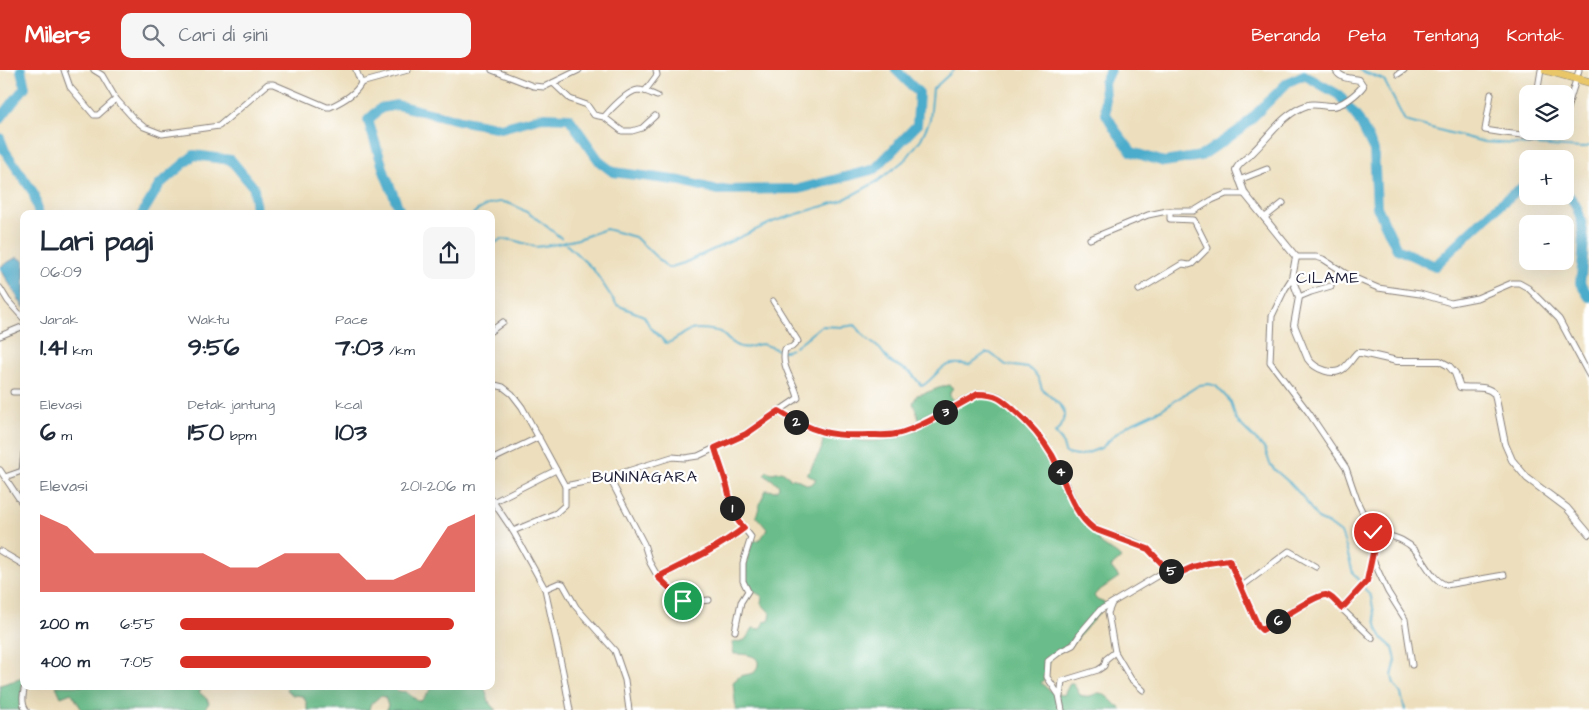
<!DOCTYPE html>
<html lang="id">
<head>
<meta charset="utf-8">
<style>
  :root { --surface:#fff; --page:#f6f6f7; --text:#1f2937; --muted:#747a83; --accent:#d93025 }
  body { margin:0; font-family:"Architects Daughter",sans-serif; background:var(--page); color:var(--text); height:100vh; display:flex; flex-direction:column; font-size:19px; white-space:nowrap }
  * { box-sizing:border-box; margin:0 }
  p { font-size:16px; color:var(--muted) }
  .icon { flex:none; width:28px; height:28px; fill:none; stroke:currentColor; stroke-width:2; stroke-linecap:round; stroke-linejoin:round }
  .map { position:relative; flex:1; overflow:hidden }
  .side { position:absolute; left:20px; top:140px; width:475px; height:480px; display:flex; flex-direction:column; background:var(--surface); border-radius:10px; box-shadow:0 5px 20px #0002 }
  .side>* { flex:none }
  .fabs { position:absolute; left:1519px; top:15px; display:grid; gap:10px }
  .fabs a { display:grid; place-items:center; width:55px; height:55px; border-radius:10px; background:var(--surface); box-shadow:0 5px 20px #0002; font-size:25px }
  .pin { position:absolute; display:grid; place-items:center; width:42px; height:42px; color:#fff; margin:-21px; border:2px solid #fff; border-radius:50%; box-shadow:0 1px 5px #0007 }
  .km { position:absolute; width:25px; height:25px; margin:-12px; border-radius:50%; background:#222; color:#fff; font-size:14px; line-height:25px; text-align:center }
  .round { display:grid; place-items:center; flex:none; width:52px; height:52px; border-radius:10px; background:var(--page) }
  .overview { display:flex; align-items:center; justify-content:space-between; height:85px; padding:0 20px }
  h1 { font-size:28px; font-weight:700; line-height:38px }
  .metrics { display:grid; grid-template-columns:repeat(3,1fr); gap:8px; height:85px; padding:5px 20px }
  .metrics div { display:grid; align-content:center }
  .metrics b { font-size:25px; font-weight:700 }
  .metrics small { font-size:14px; font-weight:400 }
  .metrics p { font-size:14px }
  .chart { height:140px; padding:10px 20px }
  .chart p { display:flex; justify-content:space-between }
  .chart svg { width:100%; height:90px; margin-top:5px; fill:var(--accent); opacity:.7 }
  ul { padding:0 20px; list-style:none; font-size:16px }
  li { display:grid; grid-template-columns:80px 60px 1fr; align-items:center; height:38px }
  li i { height:12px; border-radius:6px; background:var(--accent) }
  header { display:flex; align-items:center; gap:30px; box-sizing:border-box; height:70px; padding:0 25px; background:var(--accent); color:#fff }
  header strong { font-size:24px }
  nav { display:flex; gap:28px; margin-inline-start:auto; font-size:18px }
  .search { width:350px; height:45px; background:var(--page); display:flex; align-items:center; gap:12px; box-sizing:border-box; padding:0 18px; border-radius:10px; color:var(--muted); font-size:19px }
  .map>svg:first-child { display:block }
  .forest { fill:#6bbd8a; stroke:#467062 }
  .water { fill:#4caccb; stroke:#376783 }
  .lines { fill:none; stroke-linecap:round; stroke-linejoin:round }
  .stream { stroke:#4caccb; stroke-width:2 }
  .river { stroke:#4caccb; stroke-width:10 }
  .minor-casing { stroke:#88807c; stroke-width:7 }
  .tertiary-casing { stroke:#88807c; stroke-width:8 }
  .trunk-casing { stroke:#88807c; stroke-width:9 }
  .minor { stroke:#fff; stroke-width:5 }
  .tertiary { stroke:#fff; stroke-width:6 }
  .trunk { stroke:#eac769; stroke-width:8 }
  .route-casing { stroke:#fff; stroke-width:10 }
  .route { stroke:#d93025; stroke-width:6 }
  .labels { text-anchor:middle; stroke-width:4.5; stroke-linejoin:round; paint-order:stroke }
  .quarter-label { font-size:16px; letter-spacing:1px; fill:#22223b; stroke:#fff }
</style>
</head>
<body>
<header>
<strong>Milers</strong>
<div class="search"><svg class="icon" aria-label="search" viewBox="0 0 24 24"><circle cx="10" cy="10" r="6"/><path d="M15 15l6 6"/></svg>Cari di sini</div>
<nav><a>Beranda</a><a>Peta</a><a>Tentang</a><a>Kontak</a></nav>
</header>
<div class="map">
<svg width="1589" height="640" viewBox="0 0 1589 640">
  <rect width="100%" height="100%" fill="#fff"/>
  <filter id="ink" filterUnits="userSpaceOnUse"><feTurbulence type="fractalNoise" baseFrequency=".02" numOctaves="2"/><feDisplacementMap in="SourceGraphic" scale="10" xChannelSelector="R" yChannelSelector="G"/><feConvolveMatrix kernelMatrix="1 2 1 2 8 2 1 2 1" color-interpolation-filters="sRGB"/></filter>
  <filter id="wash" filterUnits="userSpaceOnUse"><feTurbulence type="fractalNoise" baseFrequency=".0096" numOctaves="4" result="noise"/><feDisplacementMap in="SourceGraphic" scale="20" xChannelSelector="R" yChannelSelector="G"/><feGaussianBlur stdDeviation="1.12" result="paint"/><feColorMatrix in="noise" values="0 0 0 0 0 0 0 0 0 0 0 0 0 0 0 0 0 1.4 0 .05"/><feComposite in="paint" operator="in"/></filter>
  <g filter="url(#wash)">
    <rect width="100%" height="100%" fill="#eddfbd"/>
    <g class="forest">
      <path d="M949,315L953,318L950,322V327L955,332L966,327L978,326L987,325L1000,328L1039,367L1083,452L1101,465L1098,470C1103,478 1115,480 1121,488L1111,497L1119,507L1097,522L1094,526L1097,530L1105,533L1106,535L1075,571L1050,587L1046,607L1041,613L1050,621H1052L1055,624L1064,625L1070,613H1073L1080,625C1100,631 1093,611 1117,636H1119L1123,640H736L733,612L740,606L754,603C767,585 746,584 734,584L732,573L745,570L753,558L760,559L764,552L769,551L771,544L761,533L762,526C758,524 752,521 750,517C741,504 747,483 754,471C761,470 764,465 767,459L756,446C760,437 761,428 766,420L776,421L779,417L778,414L764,404L767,401L772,403L782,401L790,407L789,408L799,410L808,415L813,413L816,409L807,405L821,380L824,366L846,369L854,368C869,377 907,366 922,357L913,333L917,325C929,323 938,317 949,315Z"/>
      <path d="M23,608L21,626L24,640H0V615Z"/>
      <path d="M56,616H204L199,622L207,629L209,633L204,640H82L73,625L71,623L61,627Z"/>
      <path d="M288,616H399L396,619L398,621L406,622L418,631H421L434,616H484L490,634L496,640H386L388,636L385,627L380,626L370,635L369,640H307V634L303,626L293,625L286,620Z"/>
    </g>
    <path class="water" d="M17,187L24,191V238L0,198V197Z"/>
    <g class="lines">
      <g class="stream">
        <path d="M1359,0L1384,10L1405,51L1484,72L1581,78L1589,76"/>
        <path d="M473,144C479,138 493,132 501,132C518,132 548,157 561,168"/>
        <path d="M567,175L593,199L617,235L644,246L650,257L666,273C676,272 679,264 688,261C697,257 712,260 721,262C729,271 737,280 750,277C756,275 760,273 765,275C775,277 781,285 791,279"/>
        <path d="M491,176L501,169L513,170L536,177L557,174L578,169L606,159L635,167L668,198L684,193L775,151L843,130L878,111L906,89L921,69L930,50L933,19L954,0"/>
        <path d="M7,265L24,260"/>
        <path d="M795,277L821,256L842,257L855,255L866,268L880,279L889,291L911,303L921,315H924C943,300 941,290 969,295L986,283H990L1006,295L1028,298L1033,301L1039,309L1042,319L1061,336L1065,343L1061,357L1055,363L1062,371L1065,382L1068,384L1076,386L1082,385L1101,378L1118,362L1130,354L1162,339L1199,315L1209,314L1216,316L1231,332L1236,350L1265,379L1270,394L1275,400L1290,413L1302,426L1318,449L1329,454L1341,463L1345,474L1353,503L1371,527L1377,559L1383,569L1393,578L1396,590L1392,606L1394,614L1401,624L1405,640"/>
      </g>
      <g class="river">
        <path d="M1110,0L1104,13L1106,44L1116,61L1132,82L1164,92L1201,86L1241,59L1288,12L1304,5L1339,25L1359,50L1374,80L1377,137L1397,179L1435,196C1450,182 1513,118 1528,115"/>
        <path d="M0,49L25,17L21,0"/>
        <path d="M0,68L5,81L33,122L39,144"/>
        <path d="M1565,122C1589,142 1584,185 1580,213L1589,227"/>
        <path d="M142,144L160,114L194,85L231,90L254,118L256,144"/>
        <path d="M401,144L385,104L368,50L381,38L397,35L458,50L501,58L542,47L569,48L600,92L613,102L681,111L717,120L799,119L875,99L917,55L919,23L896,0"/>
      </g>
    </g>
  </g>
  <g filter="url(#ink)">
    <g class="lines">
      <g class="minor-casing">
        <g id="minor">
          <path d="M64,0L70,17L94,45H98L116,29"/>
          <path d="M94,0L102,5L116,29L134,49L144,57L162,64L219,56L268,14H273L327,37H330C341,32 356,24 361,13L356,0"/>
          <path d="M492,0L533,16L544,17L579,0"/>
          <path d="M1398,4L1404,0"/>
          <path d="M361,13L408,0"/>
          <path d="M553,13L570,29L587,35L594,45L604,47L622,61H632L642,58L655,46"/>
          <path d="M645,21L657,5L656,0"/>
          <path d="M1491,24L1485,60L1504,63L1533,66L1536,61"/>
          <path d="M1537,24L1541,0"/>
          <path d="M1566,42L1579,0"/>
          <path d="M604,47C611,39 628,21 638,20C645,20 652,24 657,26"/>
          <path d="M1239,110L1267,99"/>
          <path d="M1264,148L1283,133"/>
          <path d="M1090,169L1148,145L1167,141H1194L1212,130L1226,124H1245"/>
          <path d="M1296,187H1316L1323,189L1348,205L1378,218L1420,224L1451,233L1477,228L1512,213H1519L1528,218L1559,249L1589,305"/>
          <path d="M0,218L8,231L24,249"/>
          <path d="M1139,220L1182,194L1189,195L1192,194L1208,178L1194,150L1170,149V141"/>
          <path d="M1299,227L1311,222L1331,216"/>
          <path d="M773,231L798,271L792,277L785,279C780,298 795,311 798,328L779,341"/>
          <path d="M491,261L503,252"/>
          <path d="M0,266L24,256"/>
          <path d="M491,314L503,317L512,324L522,337L565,416V435L556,443L513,461L545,519L563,602L570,640"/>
          <path d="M13,322H24"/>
          <path d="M491,390L539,367"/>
          <path d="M0,400L24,436"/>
          <path d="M5,407L22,401L24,383"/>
          <path d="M609,407L644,474L650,493L658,507C688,492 718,478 744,458C730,444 731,427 725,409C722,399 718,389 715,379"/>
          <path d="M565,416L609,407L672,387L685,388L698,386L745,364L779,341L798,353L829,363L845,366L896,364L912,358L978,323C985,324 995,324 1001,328C1006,331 1011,337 1015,341C1049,370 1060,404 1079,443C1098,470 1124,462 1149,480C1158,486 1164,503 1178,503C1184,503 1189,498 1195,496C1206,493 1218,492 1229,490L1258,556L1262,560C1274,554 1316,524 1326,525C1331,526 1338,535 1341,538L1367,511L1371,497L1374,466L1358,433L1346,398L1309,343L1270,292L1272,246L1285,219L1292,208"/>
          <path d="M492,430L513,461"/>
          <path d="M493,432L556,400"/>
          <path d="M1372,459C1387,467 1402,466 1415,480C1425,491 1432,510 1446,515L1504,505"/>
          <path d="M0,481L24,495"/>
          <path d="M1372,488L1388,522L1405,549L1412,595"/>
          <path d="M658,507L666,516L686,533L709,530"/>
          <path d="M1241,517L1289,481L1316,497"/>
          <path d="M545,519L559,513L563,514L576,537L615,581L625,610L629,640"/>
          <path d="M1112,533L1108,543L1115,582L1131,609L1143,620"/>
          <path d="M1341,538L1372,568"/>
          <path d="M735,561L741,532L748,521L743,511V493L751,467L744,458"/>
          <path d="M25,616C23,624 21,633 26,640"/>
          <path d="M1060,627L1062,611L1098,600L1104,596L1106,589L1115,582"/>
          <path d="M1062,640L1059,625L1047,607L1048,591L1061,581L1073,575L1082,561L1100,540L1167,500"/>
        </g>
      </g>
      <g class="tertiary-casing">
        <path id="tertiary" d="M1336,0C1340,9 1351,8 1359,10L1363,16C1357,24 1341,37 1331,36C1324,36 1315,33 1308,35C1283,43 1270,66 1252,83C1247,89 1239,92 1236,100L1245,124L1296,187L1292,208L1299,227L1294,255L1308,289C1315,299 1334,307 1344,298C1349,294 1352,288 1357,283H1362L1397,291H1440L1449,296L1455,303L1460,317C1472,319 1485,314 1495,324L1505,374L1512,390L1527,408L1567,438L1589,464"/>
      </g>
      <g class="trunk-casing">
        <path id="trunk" d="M1546,0L1589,12"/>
      </g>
      <use href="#minor" class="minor"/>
      <use href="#tertiary" class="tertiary"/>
      <use href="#trunk" class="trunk"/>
    </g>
  </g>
  <g class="lines" filter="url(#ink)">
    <g class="route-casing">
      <path id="route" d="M683,531L658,507C688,492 718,478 744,458C730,444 731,427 725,409C722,399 718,389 715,378L746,364L779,341C812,362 831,367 869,365C878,365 888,366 896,364C917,360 958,335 978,324C997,324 1002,329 1015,341C1030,354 1042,368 1052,385C1065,409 1071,442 1094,459L1148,479L1168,500L1174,503L1182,502L1193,497L1208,493L1229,490L1258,556L1262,560C1274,554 1315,524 1326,525C1331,526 1338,534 1341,538L1345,535L1367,511L1374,478L1373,462"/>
    </g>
    <use href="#route" class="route"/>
  </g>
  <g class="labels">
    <g class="quarter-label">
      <text x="1328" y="213">CILAME</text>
      <text x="645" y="412">BUNINAGARA</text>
    </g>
  </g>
</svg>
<div class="fabs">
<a><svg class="icon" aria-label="layers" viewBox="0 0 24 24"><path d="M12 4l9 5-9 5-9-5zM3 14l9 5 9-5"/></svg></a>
<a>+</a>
<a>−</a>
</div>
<div class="pin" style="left:683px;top:531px;background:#1e9e55"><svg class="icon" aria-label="arrive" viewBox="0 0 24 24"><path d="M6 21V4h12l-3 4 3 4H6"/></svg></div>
<div class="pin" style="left:1373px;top:462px;background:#d93025"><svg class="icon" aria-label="check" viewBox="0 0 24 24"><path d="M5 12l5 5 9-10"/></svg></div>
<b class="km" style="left:732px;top:438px">1</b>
<b class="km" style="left:796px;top:352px">2</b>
<b class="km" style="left:945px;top:342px">3</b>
<b class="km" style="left:1060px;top:402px">4</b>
<b class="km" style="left:1171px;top:501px">5</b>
<b class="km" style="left:1278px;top:551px">6</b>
<section class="side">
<div class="overview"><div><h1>Lari pagi</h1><p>06:09</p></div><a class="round"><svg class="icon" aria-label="share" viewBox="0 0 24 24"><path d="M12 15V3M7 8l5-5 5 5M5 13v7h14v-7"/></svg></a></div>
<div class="metrics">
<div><p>Jarak</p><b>1.41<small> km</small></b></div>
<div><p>Waktu</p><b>9:56</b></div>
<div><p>Pace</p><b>7:03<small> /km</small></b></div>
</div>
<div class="metrics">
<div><p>Elevasi</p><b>6<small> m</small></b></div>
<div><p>Detak jantung</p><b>150<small> bpm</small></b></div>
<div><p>kcal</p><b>103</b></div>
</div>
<div class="chart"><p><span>Elevasi</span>201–206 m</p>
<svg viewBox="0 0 160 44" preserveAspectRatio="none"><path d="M0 44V6L10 12L20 25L30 25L40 25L50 25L60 25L70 32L80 32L90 25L100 25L110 25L120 38L130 38L140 32L150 12L160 6V44z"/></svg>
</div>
<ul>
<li><b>200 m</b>6:55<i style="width:93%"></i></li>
<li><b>400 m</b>7:05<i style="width:85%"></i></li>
</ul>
</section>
</div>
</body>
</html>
